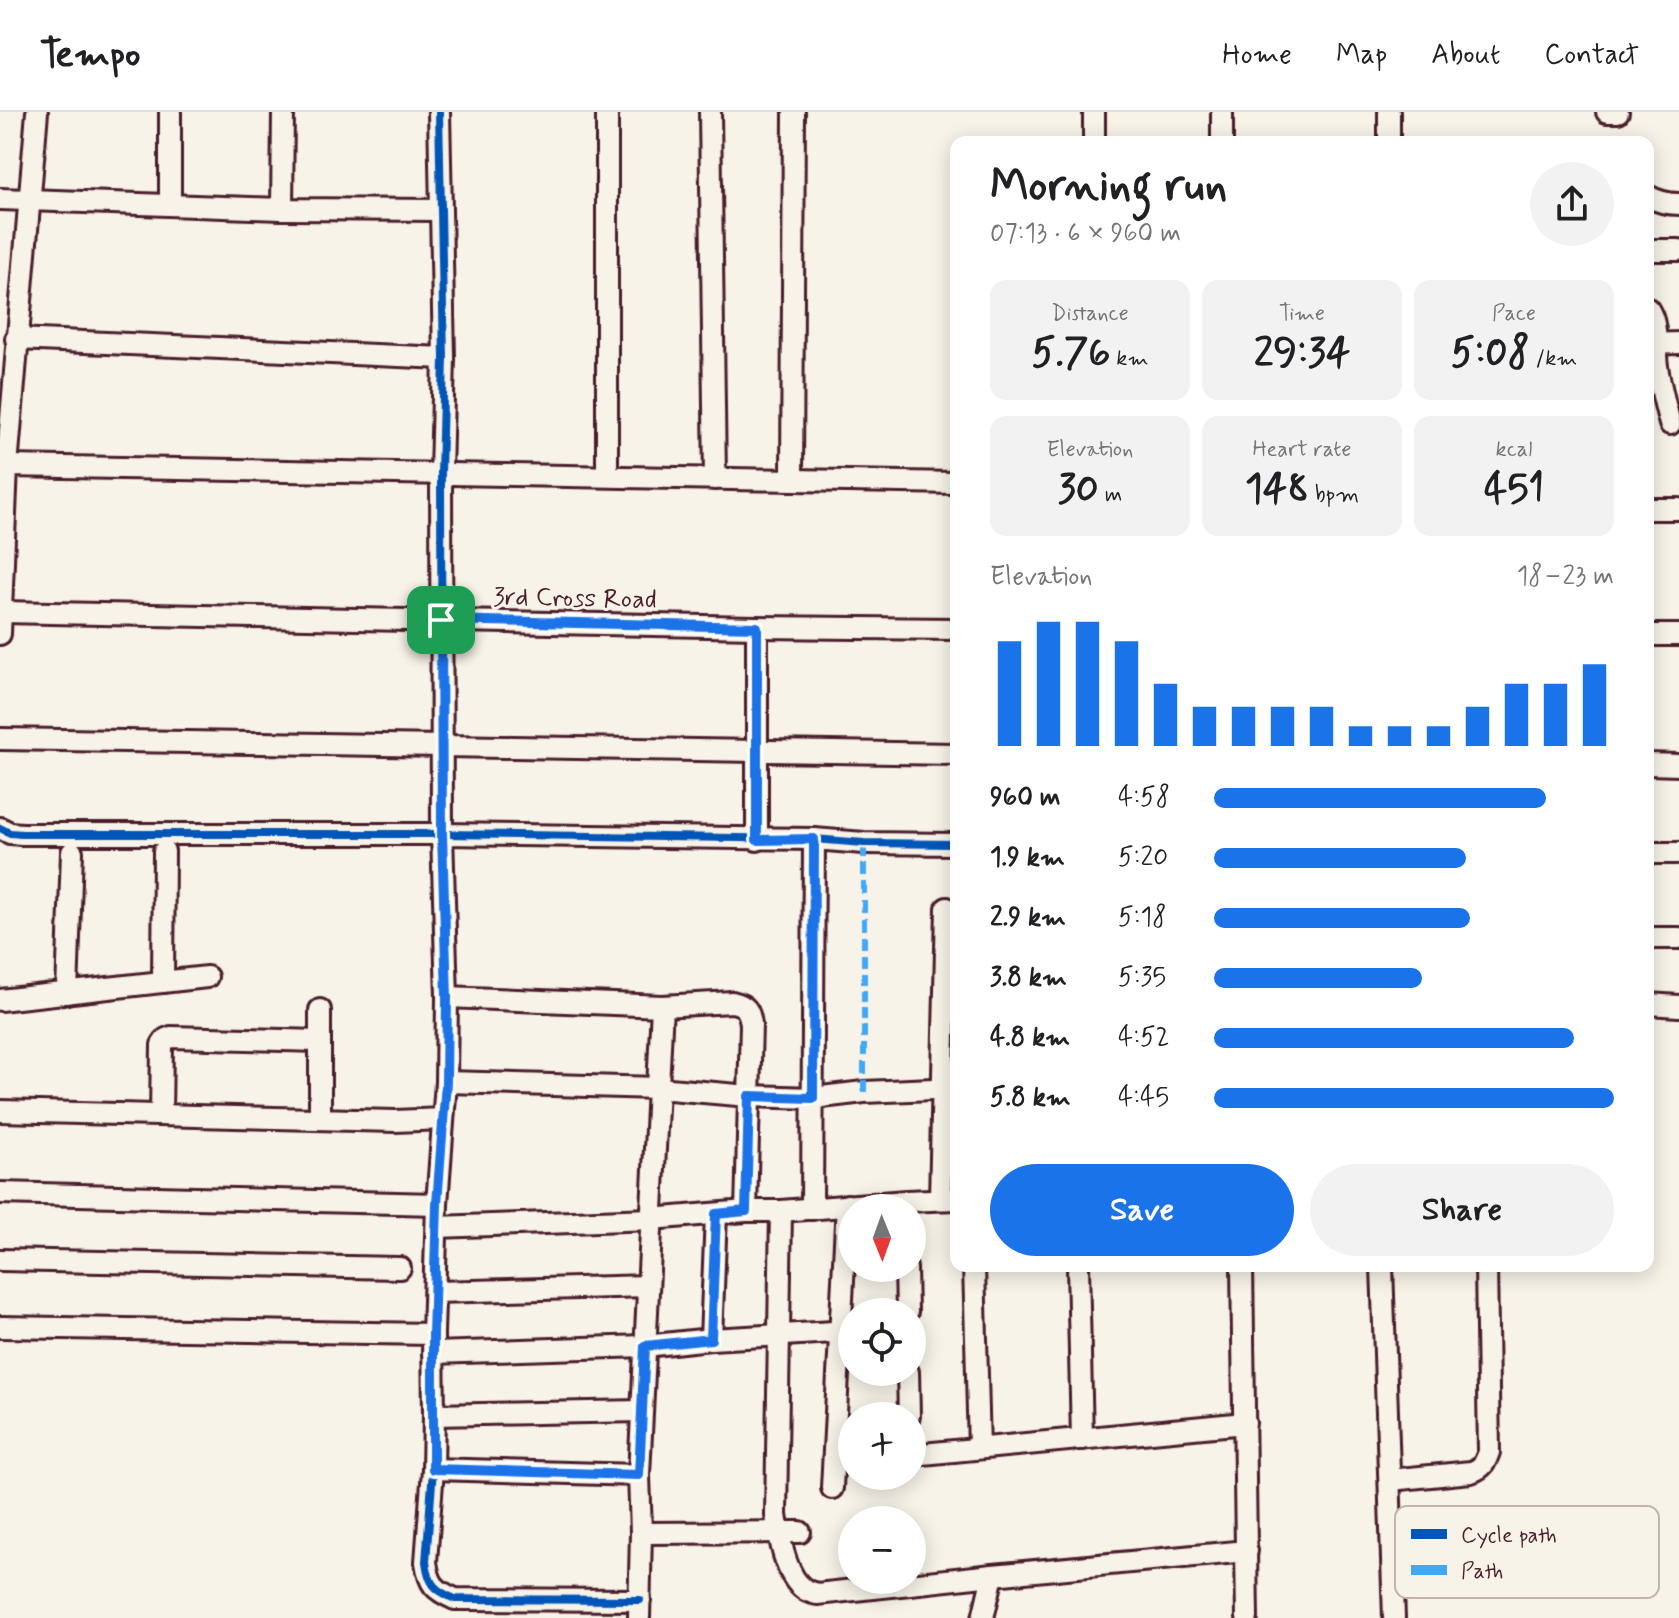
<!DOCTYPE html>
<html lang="en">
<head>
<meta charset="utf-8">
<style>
  :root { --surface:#fff; --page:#f2f2f2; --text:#202124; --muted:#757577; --line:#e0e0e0; --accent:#1a73e8 }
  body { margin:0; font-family:Mynerve,sans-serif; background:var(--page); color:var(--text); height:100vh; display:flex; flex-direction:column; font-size:30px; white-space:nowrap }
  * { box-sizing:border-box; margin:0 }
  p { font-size:26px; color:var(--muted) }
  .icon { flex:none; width:44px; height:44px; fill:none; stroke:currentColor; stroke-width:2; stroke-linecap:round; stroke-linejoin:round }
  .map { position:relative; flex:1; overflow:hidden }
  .drawer { position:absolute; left:950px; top:24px; width:704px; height:1136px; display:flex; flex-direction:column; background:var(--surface); border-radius:16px; box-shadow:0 4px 20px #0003 }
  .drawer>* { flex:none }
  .needle { width:52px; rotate:179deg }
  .fabs { position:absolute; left:838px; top:1082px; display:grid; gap:16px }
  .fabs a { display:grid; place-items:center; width:88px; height:88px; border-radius:50%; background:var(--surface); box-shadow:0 4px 20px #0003; font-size:40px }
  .pin { position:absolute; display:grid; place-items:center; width:68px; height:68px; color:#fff; margin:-34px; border-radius:16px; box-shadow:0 4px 12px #0006 }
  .round { display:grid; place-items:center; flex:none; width:84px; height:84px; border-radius:42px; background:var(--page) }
  .head { display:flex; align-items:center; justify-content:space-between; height:136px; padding:0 40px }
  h1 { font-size:44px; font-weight:700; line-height:60px }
  .figures { display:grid; grid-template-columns:repeat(3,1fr); gap:12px; height:136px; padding:8px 40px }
  .figures div { display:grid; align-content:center; border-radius:16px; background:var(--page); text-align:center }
  .figures b { font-size:40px; font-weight:700 }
  .figures small { font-size:22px; font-weight:400 }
  .figures p { font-size:22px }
  .chart { height:224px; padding:16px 40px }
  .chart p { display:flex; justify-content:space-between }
  .chart svg { width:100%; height:144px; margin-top:8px; stroke:var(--accent); stroke-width:6 }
  .button { display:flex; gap:16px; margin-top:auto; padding:16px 40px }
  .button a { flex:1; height:92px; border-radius:48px; background:var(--accent); color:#fff; font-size:32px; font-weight:700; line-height:92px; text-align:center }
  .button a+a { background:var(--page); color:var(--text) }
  ul { padding:0 40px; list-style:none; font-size:26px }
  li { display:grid; grid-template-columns:128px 96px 1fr; align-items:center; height:60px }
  li i { height:20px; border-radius:10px; background:var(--accent) }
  header { display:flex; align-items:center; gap:48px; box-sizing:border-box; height:112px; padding:0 40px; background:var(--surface); border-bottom:2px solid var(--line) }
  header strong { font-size:38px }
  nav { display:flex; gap:44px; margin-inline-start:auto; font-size:28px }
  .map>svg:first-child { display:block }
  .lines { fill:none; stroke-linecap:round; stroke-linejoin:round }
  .minor-casing { stroke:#4a1f2b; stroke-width:26 }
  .minor { stroke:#f7f3e8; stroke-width:20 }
  .quiet { stroke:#3fa9f5; stroke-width:6; stroke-dasharray:12 6; stroke-linecap:butt }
  .cycleway-casing { stroke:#f7f3e8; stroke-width:13 }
  .cycleway { stroke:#0057b8; stroke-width:8 }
  .route-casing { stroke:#fff; stroke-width:16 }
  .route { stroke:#1a73e8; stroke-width:10 }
  .labels { text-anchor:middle; stroke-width:6; stroke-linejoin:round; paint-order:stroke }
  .street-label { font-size:26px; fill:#4a1f2b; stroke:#f7f3e8 }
  .key { fill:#f7f3e8; stroke:#c3b3af; stroke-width:2 }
  .key-label { font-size:22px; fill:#4a1f2b }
</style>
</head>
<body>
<header>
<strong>Tempo</strong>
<nav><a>Home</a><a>Map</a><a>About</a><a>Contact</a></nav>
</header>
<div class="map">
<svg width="1679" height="1506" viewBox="0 0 1679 1506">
  <rect width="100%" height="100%" fill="#f7f3e8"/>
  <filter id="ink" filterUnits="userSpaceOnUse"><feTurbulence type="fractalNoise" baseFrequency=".0125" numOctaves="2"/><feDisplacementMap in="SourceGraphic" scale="16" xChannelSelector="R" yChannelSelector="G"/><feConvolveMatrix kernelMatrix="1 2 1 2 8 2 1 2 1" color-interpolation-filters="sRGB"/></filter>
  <g filter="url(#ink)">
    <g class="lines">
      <g class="minor-casing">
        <g id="minor">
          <path d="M439,0L444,246L441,361L442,722L447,885L446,970L437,1092L433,1222L434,1303L433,1357L426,1450C429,1472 434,1478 455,1487L640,1488"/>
          <path d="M607,0V364"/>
          <path d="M710,0L715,367"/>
          <path d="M1094,0V30"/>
          <path d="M1222,0V30"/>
          <path d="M1389,0V30"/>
          <path d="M1607,0H1618"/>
          <path d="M1648,84C1658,90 1667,92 1679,92"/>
          <path d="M0,87L282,97L441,98"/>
          <path d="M170,93V0"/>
          <path d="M282,97L283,0"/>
          <path d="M1648,138H1679"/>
          <path d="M1648,197C1659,214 1654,235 1657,254C1660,274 1665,293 1670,312"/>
          <path d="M16,227L444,246"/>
          <path d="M1648,232L1679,231"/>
          <path d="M7,354L956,371"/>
          <path d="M792,368L794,0"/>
          <path d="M1648,397H1679"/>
          <path d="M1,500L757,515L956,517"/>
          <path d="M0,522L7,354L37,0"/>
          <path d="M1648,523H1679"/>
          <path d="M0,627L956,642"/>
          <path d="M1648,652L1679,653"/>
          <path d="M0,716L10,721L22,722H442L814,727L864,731L956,732"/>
          <path d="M757,728V515"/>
          <path d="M1648,741H1679"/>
          <path d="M1648,826H1679"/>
          <path d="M163,870L164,739"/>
          <path d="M67,881L72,740"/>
          <path d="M447,885L662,894L732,890C746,893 749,898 751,912L746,1099"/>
          <path d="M0,888L207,865"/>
          <path d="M1648,892L1679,894"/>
          <path d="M320,898V1007"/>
          <path d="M446,970L658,976L749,984L813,986L864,980L956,976"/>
          <path d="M0,999L395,1009L443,1007"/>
          <path d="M161,1003L162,933L166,927L171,925L320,929"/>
          <path d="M0,1081L437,1092"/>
          <path d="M940,1087L947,796"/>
          <path d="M812,1097L814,727"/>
          <path d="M781,1099L776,1403C779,1424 785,1464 804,1477C808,1480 813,1481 817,1482L993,1463L1247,1439"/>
          <path d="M437,1115L651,1107L746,1099H781L906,1089L956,1087"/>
          <path d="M0,1148L400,1156"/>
          <path d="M974,1154L979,1336"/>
          <path d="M1078,1154L1082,1327"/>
          <path d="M1242,1154L1247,1506"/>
          <path d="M1382,1154L1394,1506"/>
          <path d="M906,1156L907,1200"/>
          <path d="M435,1180L648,1174"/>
          <path d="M0,1215L433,1222"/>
          <path d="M711,1227L716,1102"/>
          <path d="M433,1241L645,1234L711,1227L852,1219"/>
          <path d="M908,1260L909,1304"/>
          <path d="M434,1303L642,1299"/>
          <path d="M912,1343L1245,1311"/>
          <path d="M433,1357L639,1363"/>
          <path d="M1390,1368L1471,1360C1483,1356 1485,1351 1489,1340L1486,1154"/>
          <path d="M832,1376L847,1093"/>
          <path d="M641,1421L800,1420"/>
          <path d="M639,1506L641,1421L639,1363L662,894"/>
          <path d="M983,1506L993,1463"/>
        </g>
      </g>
      <use href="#minor" class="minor"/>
      <path class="quiet" d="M864,980V731"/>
      <g class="cycleway-casing">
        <g id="cycleway">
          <path d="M439,0L444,246L441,361L442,722L447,885L446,970L437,1092L433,1222L434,1303L433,1357L426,1450C429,1472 434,1478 455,1487L640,1488"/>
          <path d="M0,716L10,721L22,722H442L814,727L864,731L956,732"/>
        </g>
      </g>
      <use href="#cycleway" class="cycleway"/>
    </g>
  </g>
  <g class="lines" filter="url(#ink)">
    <g class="route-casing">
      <path id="route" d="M441,508L757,515V728L814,727L813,986L749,984L746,1099L716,1102L711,1227L645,1234L639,1363L433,1357V1222L437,1092L446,970L447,885L442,722Z"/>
    </g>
    <use href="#route" class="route"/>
  </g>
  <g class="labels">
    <g class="street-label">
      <text transform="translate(575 485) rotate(1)" y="9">3rd Cross Road</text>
    </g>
  </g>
  <rect x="1395" y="1394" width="264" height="92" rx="12" class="key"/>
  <rect x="1411" y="1417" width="36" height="10" fill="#0057b8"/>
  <rect x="1411" y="1453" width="36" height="10" fill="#3fa9f5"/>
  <g class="key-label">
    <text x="1461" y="1430">Cycle path</text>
    <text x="1461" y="1466">Path</text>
  </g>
</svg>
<div class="fabs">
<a><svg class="needle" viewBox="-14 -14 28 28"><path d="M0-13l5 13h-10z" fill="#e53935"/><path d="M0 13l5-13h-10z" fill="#757577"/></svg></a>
<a><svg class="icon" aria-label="locate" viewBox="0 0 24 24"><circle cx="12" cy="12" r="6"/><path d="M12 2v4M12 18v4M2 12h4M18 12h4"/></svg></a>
<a>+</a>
<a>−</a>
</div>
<div class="pin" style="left:441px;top:508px;background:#1e9e55"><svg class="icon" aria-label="arrive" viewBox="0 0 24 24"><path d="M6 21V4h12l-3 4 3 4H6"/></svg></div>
<section class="drawer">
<div class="head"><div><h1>Morning run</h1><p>07:13 · 6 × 960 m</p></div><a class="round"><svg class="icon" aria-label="share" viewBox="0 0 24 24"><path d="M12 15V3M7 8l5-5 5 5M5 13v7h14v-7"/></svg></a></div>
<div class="figures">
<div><p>Distance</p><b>5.76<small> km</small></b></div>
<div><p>Time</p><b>29:34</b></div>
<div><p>Pace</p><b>5:08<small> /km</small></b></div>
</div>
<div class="figures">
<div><p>Elevation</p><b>30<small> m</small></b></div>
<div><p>Heart rate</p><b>148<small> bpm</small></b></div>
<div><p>kcal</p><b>451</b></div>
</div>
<div class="chart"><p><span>Elevation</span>18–23 m</p>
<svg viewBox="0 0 160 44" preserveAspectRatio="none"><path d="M5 44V12M15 44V6M25 44V6M35 44V12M45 44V25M55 44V32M65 44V32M75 44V32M85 44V32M95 44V38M105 44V38M115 44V38M125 44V32M135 44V25M145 44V25M155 44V19"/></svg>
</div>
<ul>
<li><b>960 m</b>4:58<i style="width:83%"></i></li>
<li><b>1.9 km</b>5:20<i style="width:63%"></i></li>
<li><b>2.9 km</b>5:18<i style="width:64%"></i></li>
<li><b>3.8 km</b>5:35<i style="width:52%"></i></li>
<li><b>4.8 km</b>4:52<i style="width:90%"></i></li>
<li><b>5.8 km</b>4:45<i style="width:100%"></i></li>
</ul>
<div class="button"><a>Save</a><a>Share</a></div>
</section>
</div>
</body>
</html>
